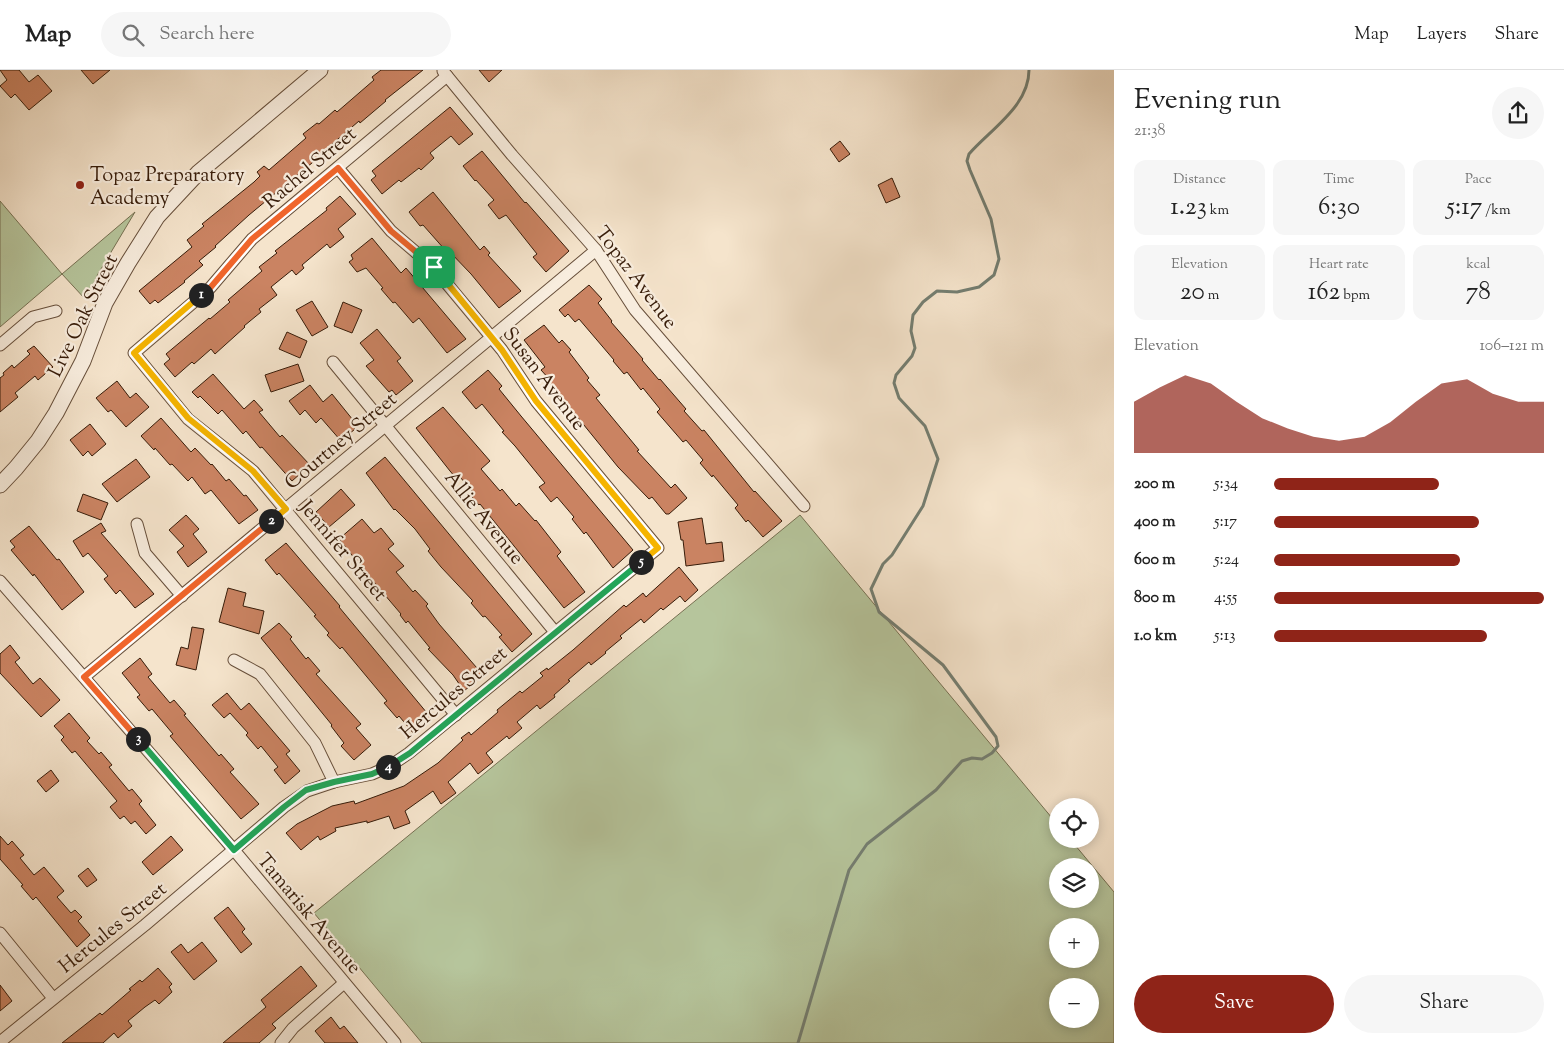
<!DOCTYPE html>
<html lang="en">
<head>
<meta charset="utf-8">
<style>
  :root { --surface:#fff; --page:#f6f6f6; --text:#222; --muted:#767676; --line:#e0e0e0; --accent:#8f2418 }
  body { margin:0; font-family:"Sorts Mill Goudy",serif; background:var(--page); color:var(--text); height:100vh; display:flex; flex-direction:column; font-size:19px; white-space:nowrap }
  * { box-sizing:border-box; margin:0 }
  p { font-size:16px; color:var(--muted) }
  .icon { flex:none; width:28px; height:28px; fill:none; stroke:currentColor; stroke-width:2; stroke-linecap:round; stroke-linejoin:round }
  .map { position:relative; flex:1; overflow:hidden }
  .details { display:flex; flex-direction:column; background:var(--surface); width:450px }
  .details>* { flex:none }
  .tools { position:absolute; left:1049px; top:728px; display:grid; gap:10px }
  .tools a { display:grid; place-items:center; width:50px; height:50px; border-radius:50%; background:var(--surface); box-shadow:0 2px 12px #0003; font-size:25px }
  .pin { position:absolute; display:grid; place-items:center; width:42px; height:42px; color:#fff; margin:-21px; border-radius:10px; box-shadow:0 2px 8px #0006 }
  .km { position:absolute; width:25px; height:25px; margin:-12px; border-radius:50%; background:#222; color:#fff; font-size:14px; line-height:25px; text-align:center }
  .round { display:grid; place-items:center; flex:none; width:52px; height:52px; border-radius:26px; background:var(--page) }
  .summary { display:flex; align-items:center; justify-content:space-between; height:85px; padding:0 20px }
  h1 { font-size:28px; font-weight:600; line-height:38px }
  .metrics { display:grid; grid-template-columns:repeat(3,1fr); gap:8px; height:85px; padding:5px 20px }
  .metrics div { display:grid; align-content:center; border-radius:12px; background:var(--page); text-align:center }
  .metrics b { font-size:25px; font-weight:600 }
  .metrics small { font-size:14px; font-weight:400 }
  .metrics p { font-size:14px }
  .chart { height:140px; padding:10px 20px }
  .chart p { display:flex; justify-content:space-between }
  .chart svg { width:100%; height:90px; margin-top:5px; fill:var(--accent); opacity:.7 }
  .cta { display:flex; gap:10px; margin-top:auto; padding:10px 20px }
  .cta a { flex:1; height:58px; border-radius:30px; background:var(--accent); color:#fff; font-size:20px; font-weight:600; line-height:58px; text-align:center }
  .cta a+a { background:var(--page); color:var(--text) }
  ul { padding:0 20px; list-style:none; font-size:16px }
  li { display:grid; grid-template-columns:80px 60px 1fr; align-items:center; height:38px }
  li i { height:12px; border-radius:6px; background:var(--accent) }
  header { display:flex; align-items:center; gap:30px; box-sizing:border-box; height:70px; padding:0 25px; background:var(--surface); border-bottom:1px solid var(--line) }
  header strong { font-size:24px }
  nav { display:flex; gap:28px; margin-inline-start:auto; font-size:18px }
  .search { width:350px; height:45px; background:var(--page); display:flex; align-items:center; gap:12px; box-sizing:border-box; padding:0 18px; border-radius:28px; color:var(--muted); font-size:19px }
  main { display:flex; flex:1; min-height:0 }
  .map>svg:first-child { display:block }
  .green { fill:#b6c59c; stroke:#767052; fill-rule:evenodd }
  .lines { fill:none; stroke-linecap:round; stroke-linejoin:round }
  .stream { stroke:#747e71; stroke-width:3 }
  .building { fill:#ca8362; stroke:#371c09 }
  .minor-casing { stroke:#664e3a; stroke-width:13 }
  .tertiary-casing { stroke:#664e3a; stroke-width:17 }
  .minor { stroke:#f8edde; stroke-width:11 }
  .tertiary { stroke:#f8edde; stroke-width:15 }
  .split-1-casing { stroke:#fff; stroke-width:10 }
  .split-2-casing { stroke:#fff; stroke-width:10 }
  .split-3-casing { stroke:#fff; stroke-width:10 }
  .split-4-casing { stroke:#fff; stroke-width:10 }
  .split-5-casing { stroke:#fff; stroke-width:10 }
  .split-6-casing { stroke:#fff; stroke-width:10 }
  .split-1 { stroke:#f0652b; stroke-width:6 }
  .split-2 { stroke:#f5b400; stroke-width:6 }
  .split-3 { stroke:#f0652b; stroke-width:6 }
  .split-4 { stroke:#22a559; stroke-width:6 }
  .split-5 { stroke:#22a559; stroke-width:6 }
  .split-6 { stroke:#f5b400; stroke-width:6 }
  .poi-dot { fill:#8f2418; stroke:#f8edde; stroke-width:2 }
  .labels { text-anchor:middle; stroke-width:4.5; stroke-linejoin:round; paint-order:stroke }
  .street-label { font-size:20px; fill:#371c09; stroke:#f8edde }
  .poi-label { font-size:20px; fill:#371c09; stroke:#f8edde; text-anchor:start }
</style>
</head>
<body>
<header>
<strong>Map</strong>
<div class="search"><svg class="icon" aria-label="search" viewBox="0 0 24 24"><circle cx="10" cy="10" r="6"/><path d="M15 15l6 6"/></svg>Search here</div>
<nav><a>Map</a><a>Layers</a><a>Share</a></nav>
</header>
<main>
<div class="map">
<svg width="1114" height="973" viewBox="0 0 1114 973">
  <rect width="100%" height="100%" fill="#f5e4cc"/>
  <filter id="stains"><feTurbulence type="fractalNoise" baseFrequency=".004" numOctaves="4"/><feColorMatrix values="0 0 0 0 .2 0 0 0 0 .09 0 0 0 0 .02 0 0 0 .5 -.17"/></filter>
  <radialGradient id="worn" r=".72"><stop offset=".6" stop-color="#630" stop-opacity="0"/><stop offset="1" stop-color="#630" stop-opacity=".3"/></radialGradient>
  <g class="green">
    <path d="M0,131L62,204L135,142L98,204L86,230L62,204L0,257Z"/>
    <path d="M800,445L1057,754L1058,769H1070L1114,822V973H422L314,843ZM1090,796V829H1058V796ZM1058,856H1090V889H1058ZM1058,916H1090V949H1058Z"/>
  </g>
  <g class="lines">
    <path class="stream" d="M798,973L849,800L867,774L936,720L962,691L972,688L982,689L992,683L998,676L996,667L943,595L879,542L871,519L883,494L892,485L923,436L938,389L925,356L899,328L894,313L896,305L912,286L915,278L911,261L913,245L923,232L937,221L957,222L979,217L994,205L999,189L991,149L970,100L967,91L969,84C991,59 1029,36 1029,0"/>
  </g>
  <g class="building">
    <path d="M0,0H19L29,12L38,5L52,21L29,40L15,24L11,28L0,16L7,10Z"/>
    <path d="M81,0H110L93,14Z"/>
    <path d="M381,0H423L385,30L386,31L360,53L359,51L317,87L318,88L249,145L215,176L216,177L199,191L203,195L184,211L185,212L158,233L155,230L150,234L139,221L192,177L187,170L204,156L202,154L254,112L260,106L257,102L264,96L269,100L306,68L303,64L317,53L319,54L335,40L337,42L374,10L372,7Z"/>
    <path d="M479,0H502L489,12Z"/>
    <path d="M450,37L473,64L459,75L451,66L430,83L434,88L421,100L419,98L401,112L399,110L382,124L371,110L376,106L372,101Z"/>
    <path d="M840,71L850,84L839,92L830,79Z"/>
    <path d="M482,81L525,133L526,132L569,181L546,202L533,187L537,184L506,145L499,149L488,135L494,130L476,110L475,111L463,96Z"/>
    <path d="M892,108L900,127L886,133L878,115Z"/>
    <path d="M433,122L480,180L484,176L490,183L488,185L521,221L499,238L471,204L448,180L446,181L423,155L420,156L409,142Z"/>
    <path d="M340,126L356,144L338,159L344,167L330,178L327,174L302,195L304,198L296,205L292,200L271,217L277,225L259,239L261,242L244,256L245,257L215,284L211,279L194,294L192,292L175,307L164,294L170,289L166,284L209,248L210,249L230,232L228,230L262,201L259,197L277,183L275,181L327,140L326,138Z"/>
    <path d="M372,168L401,203L406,198L466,269L447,283L419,248L413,253L395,232L393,233L381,219L383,218L366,198L357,202L349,192L353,189L351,185Z"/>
    <path d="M589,215L602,229L598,233L612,251L611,252L643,289L642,290L659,310L660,309L686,339L684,341L702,361L704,360L754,422L755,421L782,451L763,467L748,450L746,452L735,438L738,435L713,405L712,407L700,393L703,390L686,370L683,372L657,342L660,339L643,318L641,320L627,302L624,304L613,291L614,290L579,249L575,252L568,244L565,247L559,240Z"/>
    <path d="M312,231L328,257L312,266L296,240Z"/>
    <path d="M343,232L362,240L352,263L334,256Z"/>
    <path d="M544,255L559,273L562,270L571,280L569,282L589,308L587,310L600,325L596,328L639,380L637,381L671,418L675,414L687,428L669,444H666L652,427L649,429L618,397L549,312L551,311L541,300L545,297L524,270Z"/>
    <path d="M377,259L401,288L397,291L413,311L396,325L392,320L389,322L366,296L374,290L360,273Z"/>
    <path d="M287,262L307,271L300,288L279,279Z"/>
    <path d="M34,276L53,297L38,310L35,306L15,323L18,327L0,342V308L4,305L3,303L12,295L14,298L30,284L27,281Z"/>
    <path d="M298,294L304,311L271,322L265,305Z"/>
    <path d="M488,300L502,316L499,319L521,346L633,480L613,498L586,462L584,464L572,449L574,447L557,427L551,432L539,417L545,413L515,376L502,362L504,361L482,334L476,339L462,322Z"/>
    <path d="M213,304L244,339L254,330L263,340L259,342L280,367L282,365L310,395L292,411L262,377L260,378L246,361L243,364L222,340L218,344L200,326L198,328L192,322Z"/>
    <path d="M117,311L130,328L136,323L149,337L126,357L111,340L108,342L96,328Z"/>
    <path d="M310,315L323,332L332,324L353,350L350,353L355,359L341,371L321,348L316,353L305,340L300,345L289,331Z"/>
    <path d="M443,337L490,391L481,399L500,421L502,419L516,436L519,433L535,451L536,450L561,482L557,486L585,522L564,538L510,471L480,434L479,435L471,426L474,424L470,418L458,405L456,408L450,401L416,358Z"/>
    <path d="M161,348L191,382L195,378L211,395L212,394L226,411L229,409L244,426L246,425L258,440L239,454L211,420L205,424L192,407L188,411L172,394L170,395L155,378L154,380L141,366Z"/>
    <path d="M90,354L106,374L92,386L88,381L83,386L70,370Z"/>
    <path d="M385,387L532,564L512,582L499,567L502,565L485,546L483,547L471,533L473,531L441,497L428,481L430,479L415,459L395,439L394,440L366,403Z"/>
    <path d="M136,389L150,407L117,432L102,414Z"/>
    <path d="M341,419L355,435L329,457L316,442Z"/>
    <path d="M83,424L108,433L101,450L77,441Z"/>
    <path d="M186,445L199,459L193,464L207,482L188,497L177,482L184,476L169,460Z"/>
    <path d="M702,448L706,474L722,472L724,491L686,496L683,470H681L678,452Z"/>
    <path d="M362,449L374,463L381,458L394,474L388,479L404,496L396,502L413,522L415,520L428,534L426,536L439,554L483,605L464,621L453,605L428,579L430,578L408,551L406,553L400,545L401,544L367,504L339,469Z"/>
    <path d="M101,453L106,461L101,463L154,524L135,538L120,520L116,524L104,509L108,506L88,483L83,487L73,471Z"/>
    <path d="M29,456L57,490L59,489L84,522L62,540L34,504L33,506L11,480L15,477L10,471Z"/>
    <path d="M286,473L340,536L339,537L432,649L414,664L399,646L397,648L384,633L387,631L342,577L340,579L327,565L329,563L314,546L316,545L279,503L277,505L265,490Z"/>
    <path d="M679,497L698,520L685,532L680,526L663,540L661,538L644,553L641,549L620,566L622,568L605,582L606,583L591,595L589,592L568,610L570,611L554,625L555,627L540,639L537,635L517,652L522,658L509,669L507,666L486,683L493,692L478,704L470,693L448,712L456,723L441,734L433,721L405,741L410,753L394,759L389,746L367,753V751L335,758L336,761L320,770L318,766L301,780L286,763L297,754L332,736L354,731L355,734L404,716L438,693L463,670L461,668L469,662L471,665L498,642L497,640L520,621L522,623L543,606L540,603L547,598L548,600L573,580L624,535L626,537L643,523L646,527Z"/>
    <path d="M228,518L246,523L243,536L264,541L259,564L219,552Z"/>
    <path d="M279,553L292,567L290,569L306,589L308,587L320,601L316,604L361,654L356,658L371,675L354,690L341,676L344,673L331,656L332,655L261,568Z"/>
    <path d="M192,557L204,559L196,600L176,595L181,577L188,579Z"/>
    <path d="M10,575L20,588L15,592L33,614L40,608L60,630L41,647L0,603V584Z"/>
    <path d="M140,588L152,604L148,607L170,633L174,630L186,644L184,645L219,686L221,684L234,699L230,702L259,734L241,749L170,666L173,664L152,639L149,641L137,627L140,625L122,603Z"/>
    <path d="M227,623L241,640L249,633L290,681L286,684L300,701L285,714L274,700L278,697L261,676L258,679L246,665L248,663L230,643L224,648L212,635Z"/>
    <path d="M69,643L90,668L87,671L99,684L101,682L112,695L109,697L129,721L132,719L142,731L139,734L156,755L146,764L135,751L131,754L124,746L120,749L110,737L117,731L75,681L72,683L61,670L64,667L54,656Z"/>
    <path d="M51,700L59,711L46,722L37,711Z"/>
    <path d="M0,766L8,775L12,771L24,785L20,788L34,805L44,797L64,821L57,827L71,843L75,840L82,847L78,851L90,865L77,877L36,827L33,830L21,816L23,815L0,789Z"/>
    <path d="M171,766L183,780L153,805L142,792Z"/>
    <path d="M88,798L97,810L87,817L78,806Z"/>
    <path d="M228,837L245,859L242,862L252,874L241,883L214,848Z"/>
    <path d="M202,872L217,891L194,910L171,882L181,874L188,883Z"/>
    <path d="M301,896L317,916L272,954L276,958L259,973H223L266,937L261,930Z"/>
    <path d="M158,898L172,914L169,917L172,922L159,934L155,930L145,937L128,951L132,956L118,968L114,963L103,973H62L100,943L102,945L131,920L129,919L140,910L142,912Z"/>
    <path d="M0,915L12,931L0,941Z"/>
    <path d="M331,947L340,959L344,956L358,973H325L315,961Z"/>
  </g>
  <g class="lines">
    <g class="minor-casing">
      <g id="minor">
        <path d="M443,1L512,85L596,180L635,240L804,436"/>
        <path d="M447,6L252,169L210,218L134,283L188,349L253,401L456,645"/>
        <path d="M0,275L33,247L56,241"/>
        <path d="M333,292L555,562"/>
        <path d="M137,454L145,483L182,526"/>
        <path d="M0,511L234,780L395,973"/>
        <path d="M234,590L260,604L315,673L334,712"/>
        <path d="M84,607L596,180"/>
        <path d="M0,863L53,928"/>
        <path d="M0,972L145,855L284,737L307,721L334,712L372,704L390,696L409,683L658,478L536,331L502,280L433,197L391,161L338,98"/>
        <path d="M281,973L293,958L344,913"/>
      </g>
    </g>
    <g class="tertiary-casing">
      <path id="tertiary" d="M0,415L16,398L38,371L56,343L83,291L105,233L128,193L157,147L198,103L320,0"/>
    </g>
    <use href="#minor" class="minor"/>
    <use href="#tertiary" class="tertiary"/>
  </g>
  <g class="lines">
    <g class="split-1-casing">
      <path id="split-1" d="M201,225L210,218L252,169L338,98L391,161L434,197"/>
    </g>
    <g class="split-2-casing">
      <path id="split-2" d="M201,225L134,283L188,348L253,401L286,439L271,451"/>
    </g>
    <g class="split-3-casing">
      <path id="split-3" d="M138,669L84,607L271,451"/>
    </g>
    <g class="split-4-casing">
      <path id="split-4" d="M138,669L234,780L284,737L306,720L334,712L372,704L388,697"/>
    </g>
    <g class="split-5-casing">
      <path id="split-5" d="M388,697L410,683L641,492"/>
    </g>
    <g class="split-6-casing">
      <path id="split-6" d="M434,197L502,280L536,331L658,478L641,492"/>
    </g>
    <use href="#split-1" class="split-1"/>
    <use href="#split-2" class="split-2"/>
    <use href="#split-3" class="split-3"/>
    <use href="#split-4" class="split-4"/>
    <use href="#split-5" class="split-5"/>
    <use href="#split-6" class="split-6"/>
  </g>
  <circle class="poi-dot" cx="80" cy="115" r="5"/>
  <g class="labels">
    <g class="street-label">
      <text transform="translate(309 97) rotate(-40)" y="7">Rachel Street</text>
      <text transform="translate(637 207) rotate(53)" y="7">Topaz Avenue</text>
      <text transform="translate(82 245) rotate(-64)" y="7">Live Oak Street</text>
      <text transform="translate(545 308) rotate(53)" y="7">Susan Avenue</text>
      <text transform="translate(340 370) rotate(-40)" y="7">Courtney Street</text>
      <text transform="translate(485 447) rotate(51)" y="7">Allie Avenue</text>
      <text transform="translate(344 480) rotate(50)" y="7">Jennifer Street</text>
      <text transform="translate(453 622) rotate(-40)" y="7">Hercules Street</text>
      <text transform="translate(310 843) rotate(50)" y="7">Tamarisk Avenue</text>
      <text transform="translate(112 857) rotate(-39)" y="7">Hercules Street</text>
    </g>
    <g class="poi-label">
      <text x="90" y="111">Topaz Preparatory<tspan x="90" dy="23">Academy</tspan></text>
    </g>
  </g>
  <rect width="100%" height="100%" filter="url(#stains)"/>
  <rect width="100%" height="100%" fill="url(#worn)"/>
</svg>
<div class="tools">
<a><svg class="icon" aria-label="locate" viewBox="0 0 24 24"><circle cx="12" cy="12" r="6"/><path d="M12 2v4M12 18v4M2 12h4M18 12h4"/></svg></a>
<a><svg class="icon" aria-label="layers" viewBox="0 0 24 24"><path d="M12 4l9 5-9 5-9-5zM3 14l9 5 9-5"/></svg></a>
<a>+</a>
<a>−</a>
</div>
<div class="pin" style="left:434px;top:197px;background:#1e9e55"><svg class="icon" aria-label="arrive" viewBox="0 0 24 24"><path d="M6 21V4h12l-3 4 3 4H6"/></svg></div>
<b class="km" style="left:201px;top:225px">1</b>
<b class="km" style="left:271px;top:451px">2</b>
<b class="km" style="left:138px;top:669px">3</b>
<b class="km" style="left:388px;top:697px">4</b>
<b class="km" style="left:641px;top:492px">5</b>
</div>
<section class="details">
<div class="summary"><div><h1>Evening run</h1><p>21:38</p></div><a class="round"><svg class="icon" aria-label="share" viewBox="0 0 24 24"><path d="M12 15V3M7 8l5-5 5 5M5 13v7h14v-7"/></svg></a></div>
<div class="metrics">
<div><p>Distance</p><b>1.23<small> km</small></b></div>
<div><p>Time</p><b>6:30</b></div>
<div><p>Pace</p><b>5:17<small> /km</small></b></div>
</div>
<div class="metrics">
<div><p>Elevation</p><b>20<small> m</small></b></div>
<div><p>Heart rate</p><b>162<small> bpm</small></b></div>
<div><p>kcal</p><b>78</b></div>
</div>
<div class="chart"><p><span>Elevation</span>106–121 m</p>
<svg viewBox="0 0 160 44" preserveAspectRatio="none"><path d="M0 44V19L10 12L20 6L30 10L40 19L50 27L60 32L70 36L80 38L90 36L100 29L110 19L120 10L130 8L140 15L150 19L160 19V44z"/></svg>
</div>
<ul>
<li><b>200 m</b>5:34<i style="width:61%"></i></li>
<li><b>400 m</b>5:17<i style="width:76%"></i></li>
<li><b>600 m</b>5:24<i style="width:69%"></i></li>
<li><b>800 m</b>4:55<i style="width:100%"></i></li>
<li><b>1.0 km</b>5:13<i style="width:79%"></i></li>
</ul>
<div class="cta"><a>Save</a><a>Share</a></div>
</section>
</main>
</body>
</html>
